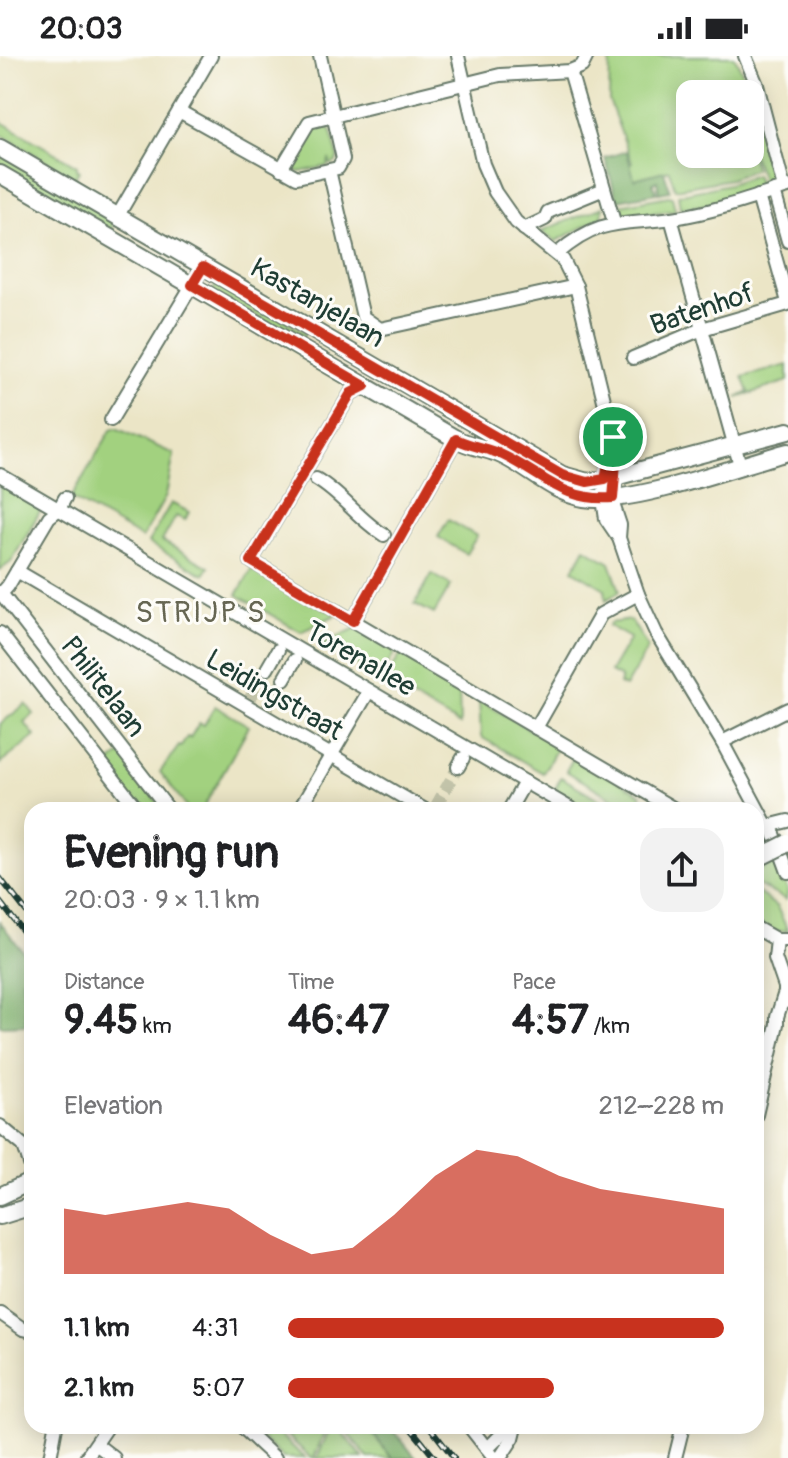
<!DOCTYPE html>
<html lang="en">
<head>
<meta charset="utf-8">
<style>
  :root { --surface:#fff; --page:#f2f2f2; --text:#202124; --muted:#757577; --accent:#c8321e }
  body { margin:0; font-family:Pangolin,sans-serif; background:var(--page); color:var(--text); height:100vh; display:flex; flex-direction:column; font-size:30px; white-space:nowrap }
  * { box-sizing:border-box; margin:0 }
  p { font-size:26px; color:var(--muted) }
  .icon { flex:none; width:44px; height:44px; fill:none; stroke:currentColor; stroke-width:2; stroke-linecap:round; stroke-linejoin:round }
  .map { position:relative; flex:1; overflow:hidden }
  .details { position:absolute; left:24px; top:746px; width:740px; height:632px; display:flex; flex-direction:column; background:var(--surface); border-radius:24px; box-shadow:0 4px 20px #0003 }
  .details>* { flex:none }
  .buttons { position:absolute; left:676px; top:24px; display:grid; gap:16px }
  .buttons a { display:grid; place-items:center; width:88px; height:88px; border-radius:16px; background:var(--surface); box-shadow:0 4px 20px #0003; font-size:40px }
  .pin { position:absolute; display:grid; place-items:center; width:68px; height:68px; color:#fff; margin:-34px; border:4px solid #fff; border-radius:50%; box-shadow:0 2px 8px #0007 }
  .round { display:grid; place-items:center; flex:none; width:84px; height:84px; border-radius:24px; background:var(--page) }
  .overview { display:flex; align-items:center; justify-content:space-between; height:136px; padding:0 40px }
  h1 { font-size:44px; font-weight:700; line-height:60px }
  .stats { display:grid; grid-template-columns:repeat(3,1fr); gap:12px; height:136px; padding:8px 40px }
  .stats div { display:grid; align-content:center }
  .stats b { font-size:40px; font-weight:700 }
  .stats small { font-size:22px; font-weight:400 }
  .stats p { font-size:22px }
  .chart { height:224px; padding:16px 40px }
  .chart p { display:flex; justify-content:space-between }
  .chart svg { width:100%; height:144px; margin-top:8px; fill:var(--accent); opacity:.7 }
  ul { padding:0 40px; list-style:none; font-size:26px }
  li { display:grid; grid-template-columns:128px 96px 1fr; align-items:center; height:60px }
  li i { height:20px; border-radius:10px; background:var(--accent) }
  .status { display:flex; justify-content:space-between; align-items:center; height:56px; padding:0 40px; background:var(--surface); direction:ltr }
  .status svg { height:22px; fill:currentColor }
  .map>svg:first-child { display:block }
  .green { fill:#a2d17f; stroke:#60875a; stroke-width:2 }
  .forest { fill:#81b36e; stroke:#507851; stroke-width:2 }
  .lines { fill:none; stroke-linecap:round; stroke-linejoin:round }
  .minor-tunnel { stroke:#c2c3a9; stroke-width:12; stroke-dasharray:12 6; stroke-linecap:butt }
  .minor-casing { stroke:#667867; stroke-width:16 }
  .major-casing { stroke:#667867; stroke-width:20 }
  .minor { stroke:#fff; stroke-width:12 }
  .major { stroke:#fff; stroke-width:16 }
  .rail-casing { stroke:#1f3d34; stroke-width:6 }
  .rail { stroke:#fdfcf7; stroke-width:3; stroke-dasharray:9; stroke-linecap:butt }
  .major-bridge-casing { stroke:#667867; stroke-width:20; stroke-linecap:butt }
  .major-bridge { stroke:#fff; stroke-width:16 }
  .route-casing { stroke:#fff; stroke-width:16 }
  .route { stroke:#c8321e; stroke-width:10 }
  .labels { text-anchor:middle; stroke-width:6; stroke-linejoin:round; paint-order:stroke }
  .street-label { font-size:28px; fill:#1f3d34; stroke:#fdfcf7 }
  .neighbourhood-label { font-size:30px; letter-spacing:2px; fill:#666652; stroke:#fdfcf7 }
</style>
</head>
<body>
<div class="status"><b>20:03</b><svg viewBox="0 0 49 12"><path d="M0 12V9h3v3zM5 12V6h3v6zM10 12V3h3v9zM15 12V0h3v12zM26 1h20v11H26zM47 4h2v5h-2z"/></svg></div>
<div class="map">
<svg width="788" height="1402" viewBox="0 0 788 1402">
  <rect width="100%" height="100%" fill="#fdfcf7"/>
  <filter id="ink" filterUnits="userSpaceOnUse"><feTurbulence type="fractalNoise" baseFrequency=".0125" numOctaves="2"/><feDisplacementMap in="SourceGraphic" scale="16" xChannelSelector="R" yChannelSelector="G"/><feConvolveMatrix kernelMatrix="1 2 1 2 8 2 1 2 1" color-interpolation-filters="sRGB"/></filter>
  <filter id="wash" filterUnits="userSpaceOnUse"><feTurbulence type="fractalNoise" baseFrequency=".006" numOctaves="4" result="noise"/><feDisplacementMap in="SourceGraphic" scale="32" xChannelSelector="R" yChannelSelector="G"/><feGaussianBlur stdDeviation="1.8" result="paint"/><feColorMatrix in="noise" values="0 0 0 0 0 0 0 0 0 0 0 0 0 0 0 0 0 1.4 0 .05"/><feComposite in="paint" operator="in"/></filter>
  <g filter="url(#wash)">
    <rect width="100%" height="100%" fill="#ebe5c6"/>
    <g class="green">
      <path d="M616,0H734L754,39L778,125L764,129L750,91V38H690V98L750,96L755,113L730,123L675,133L669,114L634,124L629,108L632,106L609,44L610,1Z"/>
      <path d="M0,65L77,110L76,113L79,115L75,122L0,78Z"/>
      <path d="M328,66L338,100L336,106L331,109L329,103L328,110L300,116L292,113L289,103L299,101H291L308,71Z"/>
      <path d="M0,95L113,161L112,179L0,115Z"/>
      <path d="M755,119L760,131L758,134L705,149L680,152L678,139L729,128Z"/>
      <path d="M669,140L672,141L675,153L674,155L627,159L619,152L620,149Z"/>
      <path d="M603,151L602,161L556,185L541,175Z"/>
      <path d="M219,223L305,277L302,285L212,236Z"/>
      <path d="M788,309V325L737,342L749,336L743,321Z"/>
      <path d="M116,372L174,398L166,440L142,482L71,442L111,374Z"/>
      <path d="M0,425L43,450L11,506L0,514Z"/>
      <path d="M171,447L189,456L185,464L176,460L162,485L209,511L204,519L148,487Z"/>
      <path d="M448,464L477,480L466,498L438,481Z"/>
      <path d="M585,492L610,507L620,535L606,544L605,533L573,514Z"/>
      <path d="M253,511L336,559L301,576L237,539Z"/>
      <path d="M432,518L451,529L434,558L415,548Z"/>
      <path d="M631,564L648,592L625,631L619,628L621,622L610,616L630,582L609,570L610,567Z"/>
      <path d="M356,572L396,595L380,622L322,588Z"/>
      <path d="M401,598L459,632L460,669L384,625Z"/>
      <path d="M479,644L558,690L543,717L481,681Z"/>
      <path d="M26,648L34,658L24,666L35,680L0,708V668Z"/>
      <path d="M215,650L249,670L202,754H189L160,716L179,690L181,691L187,681L190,682L199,667L204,669Z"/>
      <path d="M121,698L160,750L159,754H141L106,710Z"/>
      <path d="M575,699L641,738L642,754H632L566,715Z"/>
      <path d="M561,721L617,754H581L553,737Z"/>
      <path d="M774,807L788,834L786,844L756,828V816Z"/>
      <path d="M756,835L777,851L788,875H771L756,865Z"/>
      <path d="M248,1370H270L305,1402H283Z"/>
      <path d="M277,1370H327L314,1402H311Z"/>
      <path d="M331,1370H337L363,1402H317Z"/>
      <path d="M342,1370H366L392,1402H368Z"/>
    </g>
    <g class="forest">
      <path d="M627,95L634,123L664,115L670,135L659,137L657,125L653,127L657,137L617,144L605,102Z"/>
      <path d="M0,866L32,907V936L22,924L26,969L0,970Z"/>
      <path d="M367,1370H390L416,1402H392Z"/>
    </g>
  </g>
  <g filter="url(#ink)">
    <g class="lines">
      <g class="minor-tunnel">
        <path d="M250,642L267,613"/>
        <path d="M267,652L284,623"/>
        <path d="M436,750L458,711"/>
      </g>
      <g class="minor-casing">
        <g id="minor">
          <path d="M458,0L483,108L495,136L516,166L563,204L576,230L613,381L616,407L614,451L620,469L619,482"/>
          <path d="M745,0L757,29L784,132"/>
          <path d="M570,15L614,166"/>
          <path d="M179,55L297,121L338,112L343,103L320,0"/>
          <path d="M281,113L309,66L500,19L570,15L582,10L587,0"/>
          <path d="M329,114L363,261L380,273L576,230"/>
          <path d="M774,135L788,185"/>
          <path d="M758,140L788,246"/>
          <path d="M117,161L211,0"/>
          <path d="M671,162L740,409"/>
          <path d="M524,173L545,163L548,156L604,133"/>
          <path d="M557,198C603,158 626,170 679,161C716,155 752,142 788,131"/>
          <path d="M633,302L702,273L788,248"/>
          <path d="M365,330L351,337L251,505L676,754"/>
          <path d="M111,364L203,211"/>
          <path d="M611,388L603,443L606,463L619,482L638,538L656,577L722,686L767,770L773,775L788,816"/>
          <path d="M0,419L573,754"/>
          <path d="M316,423C342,438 359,464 384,479"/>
          <path d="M17,515L425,754"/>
          <path d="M0,536L169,754"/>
          <path d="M0,539L8,530L49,461L59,453L65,442"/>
          <path d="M353,565L456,383"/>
          <path d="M0,577L138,754"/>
          <path d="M267,613L278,594"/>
          <path d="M284,623L295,604"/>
          <path d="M536,672L601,558L638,538"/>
          <path d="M722,686L788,653"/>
          <path d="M458,711L463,702"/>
          <path d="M299,754L369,635"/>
          <path d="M509,754L525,726"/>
          <path d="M756,773L788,765"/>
          <path d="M756,872L777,884H788"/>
          <path d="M777,884L775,902L785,931V946"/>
          <path d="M756,1059L777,968V961L784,939"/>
          <path d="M0,1070L24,1090L32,1093"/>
          <path d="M24,1090L32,1114"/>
          <path d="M0,1257L23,1273L32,1275"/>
          <path d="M241,1370L275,1402"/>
          <path d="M469,1370L494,1402"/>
          <path d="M96,1388L114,1402"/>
          <path d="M487,1393L510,1370"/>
          <path d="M50,1402L56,1370"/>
          <path d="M86,1402L108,1370"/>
          <path d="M500,1402L513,1382L516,1370"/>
          <path d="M675,1402L683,1370"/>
        </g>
      </g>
      <g class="major-casing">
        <g id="major">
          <path d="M0,92L562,419L587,426L615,421L788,375"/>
          <path d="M0,118L456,383C469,390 484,392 497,397C527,409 552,437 584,442C630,450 739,409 788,396"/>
          <path d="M0,1140L32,1125"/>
          <path d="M0,1160L32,1150"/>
        </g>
      </g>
      <use href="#minor" class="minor"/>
      <use href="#major" class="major"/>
      <g class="rail-casing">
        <g id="rail">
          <path d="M0,822L32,863"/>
          <path d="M0,846L32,887"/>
          <path d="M409,1370L435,1402"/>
          <path d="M429,1370L454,1402"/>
        </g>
      </g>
      <use href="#rail" class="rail"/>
      <g class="major-bridge-casing">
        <path id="major-bridge" d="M756,803L788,787"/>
      </g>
      <use href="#major-bridge" class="major-bridge"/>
    </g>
  </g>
  <g class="lines" filter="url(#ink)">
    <g class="route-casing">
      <path id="route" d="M203,211L562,419L587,426L605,423L613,381L616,407L613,442C561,446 542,416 498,397C485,392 470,390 456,383L353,565L251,505L351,337L365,330L192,229Z"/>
    </g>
    <use href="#route" class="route"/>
  </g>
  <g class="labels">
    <g class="street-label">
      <text transform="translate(318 246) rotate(30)" y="10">Kastanjelaan</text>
      <text transform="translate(702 252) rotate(-19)" y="10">Batenhof</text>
      <text transform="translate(361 602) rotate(30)" y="10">Torenallee</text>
      <text transform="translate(104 630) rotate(52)" y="10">Philitelaan</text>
      <text transform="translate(275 638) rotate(30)" y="10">Leidingstraat</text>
    </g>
    <g class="neighbourhood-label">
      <text x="201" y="566">STRIJP S</text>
    </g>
  </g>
</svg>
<div class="buttons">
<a><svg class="icon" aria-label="layers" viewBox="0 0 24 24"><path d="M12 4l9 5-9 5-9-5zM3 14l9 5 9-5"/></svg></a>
</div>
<div class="pin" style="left:613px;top:381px;background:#1e9e55"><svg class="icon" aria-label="arrive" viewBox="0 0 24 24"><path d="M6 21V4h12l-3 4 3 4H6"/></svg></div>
<section class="details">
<div class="overview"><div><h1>Evening run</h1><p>20:03 · 9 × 1.1 km</p></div><a class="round"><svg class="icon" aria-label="share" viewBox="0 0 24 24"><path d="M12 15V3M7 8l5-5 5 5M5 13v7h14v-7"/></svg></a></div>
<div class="stats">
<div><p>Distance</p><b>9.45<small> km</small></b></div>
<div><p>Time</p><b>46:47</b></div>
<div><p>Pace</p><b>4:57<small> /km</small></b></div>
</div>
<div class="chart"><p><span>Elevation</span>212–228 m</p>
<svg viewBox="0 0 160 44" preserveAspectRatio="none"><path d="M0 44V24L10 26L20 24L30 22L40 24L50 32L60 38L70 36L80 26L90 14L100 6L110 8L120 14L130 18L140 20L150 22L160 24V44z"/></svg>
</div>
<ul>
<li><b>1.1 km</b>4:31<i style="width:100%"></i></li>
<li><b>2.1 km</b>5:07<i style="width:61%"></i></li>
</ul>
</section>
</div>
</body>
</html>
